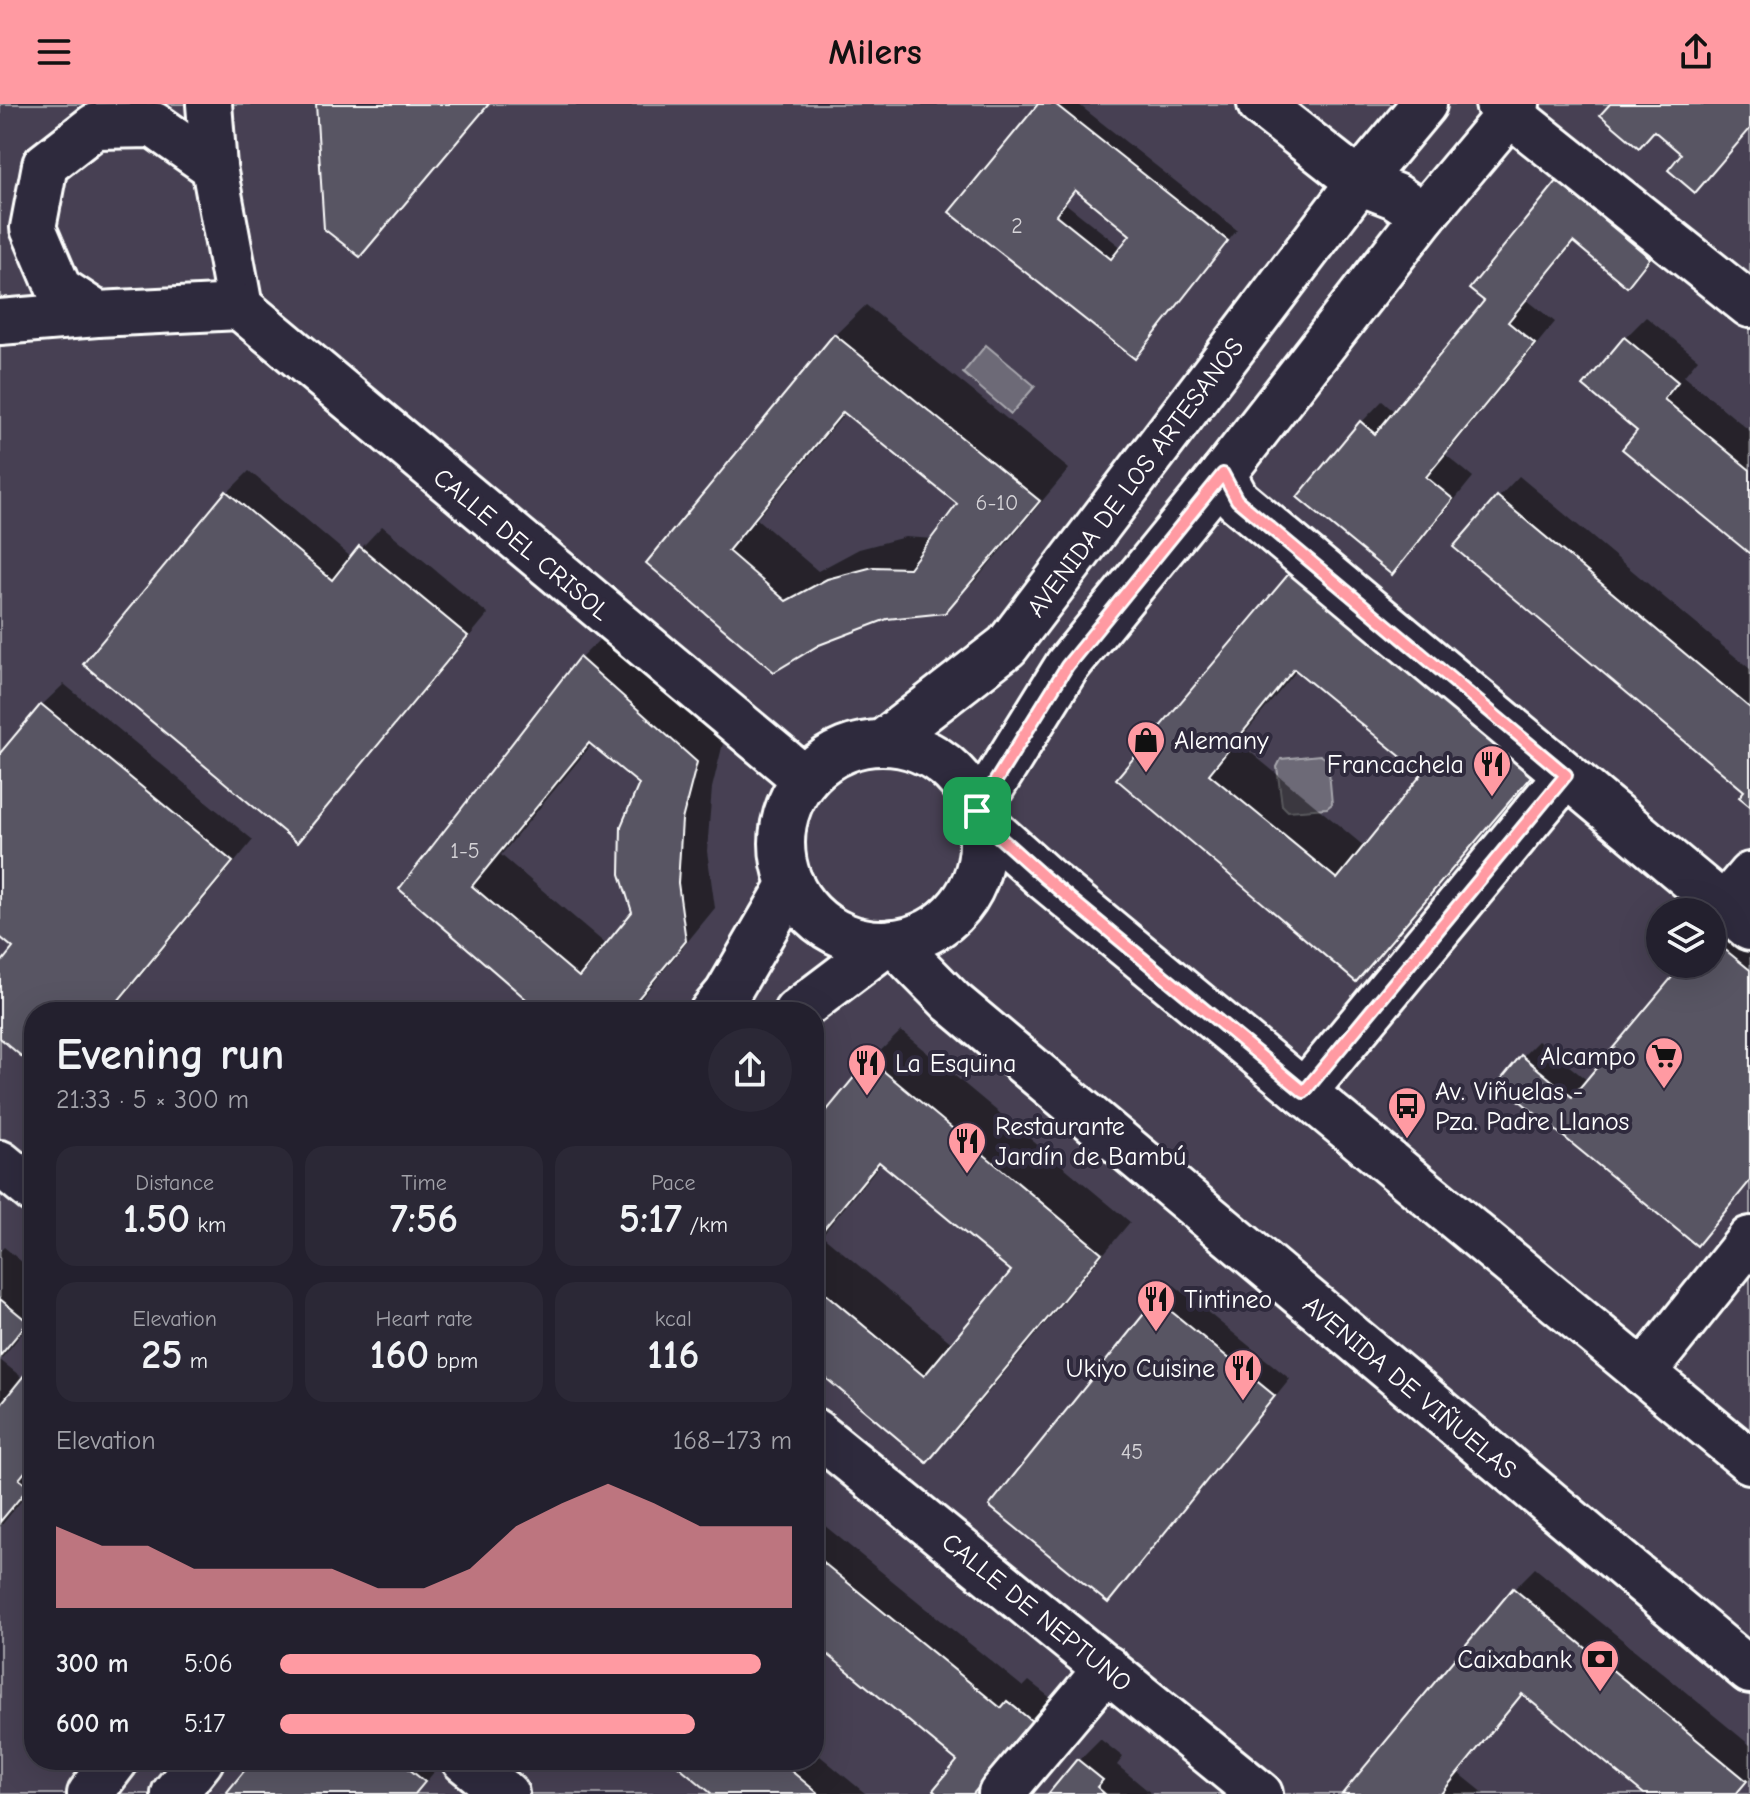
<!DOCTYPE html>
<html lang="en">
<head>
<meta charset="utf-8">
<style>
  :root { --surface:#23202e; --page:#2b2836; --text:#f1f3f6; --muted:#a3a3aa; --line:#403e4a; --accent:#ff9aa2 }
  body { margin:0; font-family:"Comic Neue",sans-serif; background:var(--page); color:var(--text); height:100vh; display:flex; flex-direction:column; font-size:30px; white-space:nowrap }
  * { box-sizing:border-box; margin:0 }
  p { font-size:26px; color:var(--muted) }
  .icon { flex:none; width:44px; height:44px; fill:none; stroke:currentColor; stroke-width:2; stroke-linecap:round; stroke-linejoin:round }
  .map { position:relative; flex:1; overflow:hidden }
  .panel { position:absolute; left:24px; top:898px; width:800px; height:768px; display:flex; flex-direction:column; background:var(--surface); border-radius:32px; box-shadow:0 8px 32px #0002,0 0 0 2px var(--line) }
  .panel>* { flex:none }
  .tools { position:absolute; left:1646px; top:794px; display:grid; gap:16px }
  .tools a { display:grid; place-items:center; width:80px; height:80px; border-radius:50%; background:var(--surface); box-shadow:0 8px 32px #0002,0 0 0 2px var(--line); font-size:40px }
  .pin { position:absolute; display:grid; place-items:center; width:68px; height:68px; color:#fff; margin:-34px; border-radius:16px; box-shadow:0 4px 12px #0006 }
  .round { display:grid; place-items:center; flex:none; width:84px; height:84px; border-radius:42px; background:var(--page) }
  .overview { display:flex; align-items:center; justify-content:space-between; height:136px; padding:0 32px }
  h1 { font-size:44px; font-weight:700; line-height:60px }
  .metrics { display:grid; grid-template-columns:repeat(3,1fr); gap:12px; height:136px; padding:8px 32px }
  .metrics div { display:grid; align-content:center; border-radius:20px; background:var(--page); text-align:center }
  .metrics b { font-size:40px; font-weight:700 }
  .metrics small { font-size:22px; font-weight:400 }
  .metrics p { font-size:22px }
  .chart { height:224px; padding:16px 32px }
  .chart p { display:flex; justify-content:space-between }
  .chart svg { width:100%; height:144px; margin-top:8px; fill:var(--accent); opacity:.7 }
  ul { padding:0 32px; list-style:none; font-size:26px }
  li { display:grid; grid-template-columns:128px 96px 1fr; align-items:center; height:60px }
  li i { height:20px; border-radius:10px; background:var(--accent) }
  header { display:flex; justify-content:space-between; align-items:center; height:104px; padding:0 32px; background:var(--accent); color:#111; font-size:36px; font-weight:700 }
  .map>svg:first-child { display:block }
  .green { fill:#464152; stroke:#a2a0a8; stroke-width:2; fill-rule:evenodd }
  .water { fill:#6d6a77; stroke:#a7a6ad; stroke-width:2 }
  .shadow { fill:#0007; fill-rule:evenodd }
  .building { fill:#595564; stroke:#fff; stroke-width:2; fill-rule:evenodd }
  .lines { fill:none; stroke-linecap:round; stroke-linejoin:round }
  .minor-casing { stroke:#fff; stroke-width:50 }
  .minor { stroke:#2f2a3d; stroke-width:44 }
  .route-casing { stroke:#fff; stroke-width:16 }
  .route { stroke:#ff9aa2; stroke-width:10 }
  .labels { text-anchor:middle; stroke-width:8; stroke-linejoin:round; paint-order:stroke }
  .number-label { font-size:22px; fill:#d6d4d8 }
  .street-label { font-size:26px; fill:#fff; stroke:#2f2a3d }
  .poi-label { font-size:26px; fill:#fff; stroke:#2f2a3d; text-anchor:start }
</style>
</head>
<body>
<header><svg class="icon" aria-label="menu" viewBox="0 0 24 24"><path d="M4 6h16M4 12h16M4 18h16"/></svg>Milers<svg class="icon" aria-label="share" viewBox="0 0 24 24"><path d="M12 15V3M7 8l5-5 5 5M5 13v7h14v-7"/></svg></header>
<div class="map">
<svg width="1750" height="1690" viewBox="0 0 1750 1690">
  <rect width="100%" height="100%" fill="#2f2a3d"/>
  <filter id="ink" filterUnits="userSpaceOnUse"><feTurbulence type="fractalNoise" baseFrequency=".0125" numOctaves="2"/><feDisplacementMap in="SourceGraphic" scale="16" xChannelSelector="R" yChannelSelector="G"/><feConvolveMatrix kernelMatrix="1 2 1 2 8 2 1 2 1" color-interpolation-filters="sRGB"/></filter>
  <g filter="url(#ink)">
    <path class="green" d="M0,0H1750V1690H0ZM1660,808H1712V860H1660ZM34,908H814V1656H34Z"/>
    <g class="water">
      <path d="M986,241L1035,282L1011,310L963,269Z"/>
      <path d="M1320,651L1328,656L1332,700L1327,704L1288,707L1282,701L1277,663L1281,655Z"/>
    </g>
    <g class="shadow">
      <path d="M318,0H490L381,129L360,150Z"/>
      <path d="M1040,0H1078L1237,126L1145,242L952,108ZM1076,85L1133,130L1122,144L1065,99Z"/>
      <path d="M1613,0H1750V26L1716,65L1695,86L1684,50L1655,26Z"/>
      <path d="M1580,57L1670,132L1648,159L1627,180L1575,138L1527,196L1555,218L1446,351L1473,373L1413,447L1392,468L1361,319L1382,297L1396,309L1487,196L1558,79Z"/>
      <path d="M866,201L1069,365L976,476L944,507L887,513L818,539L649,459L835,231ZM846,308L960,400L934,435L905,433L859,445L818,467L757,415Z"/>
      <path d="M1646,213L1698,255L1684,272L1750,327V448L1640,327L1625,234Z"/>
      <path d="M249,367L352,454L382,422L488,510L318,715L297,736L227,389Z"/>
      <path d="M1519,372L1750,565V699L1747,686L1498,394Z"/>
      <path d="M1324,437L1561,638L1386,845L1356,876L1118,675L1294,468ZM1298,565L1425,670L1365,743L1238,638Z"/>
      <path d="M611,524L726,627L712,684L707,747L715,804L630,908H544L402,785L581,554ZM593,639L641,680L634,809L608,842L501,751Z"/>
      <path d="M64,580L253,736L111,908H34V960L0,932V863L16,843L0,830V653L42,601Z"/>
      <path d="M1725,816L1750,837V1078L1713,1123L1697,1139L1522,953L1538,937L1588,977L1685,860H1712V829Z"/>
      <path d="M901,927L1130,1118L957,1326L927,1356L814,1262V1025L870,957ZM882,1058L1013,1167L953,1240L822,1131Z"/>
      <path d="M4,1143L34,1168V1215L0,1256L24,1275L34,1264V1381L0,1423V1147Z"/>
      <path d="M1174,1181L1290,1275L1124,1480L1108,1496L1158,1197Z"/>
      <path d="M814,1413L1023,1583L1029,1577L1052,1595L973,1690H940L960,1656L814,1536Z"/>
      <path d="M1535,1464L1750,1641V1675L1737,1690H1647L1524,1589L1459,1669L1485,1690H1345L1514,1485Z"/>
      <path d="M1100,1635L1123,1653L1117,1661L1152,1690H1051L1079,1656Z"/>
      <path d="M814,1647L866,1690H715L674,1656H814Z"/>
      <path d="M256,1656H444L416,1690H232Z"/>
    </g>
    <g class="building">
      <path d="M316,0H489L360,153L324,125Z"/>
      <path d="M1038,0H1055L1228,137L1135,255L949,108ZM1075,86L1130,131L1111,155L1056,111Z"/>
      <path d="M1610,0H1750V25L1695,89L1668,66L1681,50L1654,27L1639,44L1600,11Z"/>
      <path d="M1557,77L1650,154L1627,183L1573,138L1508,218L1535,240L1426,373L1453,395L1392,471L1297,393L1360,317L1375,330L1484,197L1469,185Z"/>
      <path d="M834,230L1040,397L945,509L887,515L819,541L774,568L646,459ZM843,308L957,400L909,464L873,463L827,475L786,497L728,447Z"/>
      <path d="M1624,233L1678,278L1664,295L1750,366V450L1622,345L1637,327L1583,282Z"/>
      <path d="M226,387L332,476L359,442L468,532L297,739L83,560Z"/>
      <path d="M1497,392L1750,604V702L1739,693L1744,687L1453,443Z"/>
      <path d="M1292,466L1533,670L1356,878L1116,675ZM1294,565L1422,670L1337,775L1209,670Z"/>
      <path d="M579,553L697,658L682,716L678,779L686,837L627,908H541L399,785ZM589,639L639,680L621,722L620,770L632,808L579,873L472,782Z"/>
      <path d="M41,600L233,758L109,908H34V963L0,934V860L13,844L0,833V649Z"/>
      <path d="M1712,835L1750,866V1077L1697,1142L1498,979L1521,951L1572,993L1683,860H1712Z"/>
      <path d="M869,955L1102,1149L927,1359L814,1264V1180L924,1272L1011,1167L879,1058L814,1137V1022Z"/>
      <path d="M0,1195L28,1218L0,1252Z"/>
      <path d="M1156,1195L1275,1292L1108,1499L989,1402Z"/>
      <path d="M25,1270L34,1278V1357L19,1375L29,1383L0,1418V1301Z"/>
      <path d="M814,1451L1001,1604L1007,1597L1033,1618L973,1690H937L933,1686L957,1657L814,1539Z"/>
      <path d="M1513,1484L1747,1677L1736,1690H1644L1522,1590L1441,1690H1342Z"/>
      <path d="M1077,1655L1103,1676L1097,1683L1105,1690H1048Z"/>
      <path d="M253,1656H398L425,1678L415,1690H229L227,1688Z"/>
      <path d="M671,1656H778L819,1690H712Z"/>
    </g>
    <g class="lines">
      <g class="minor-casing">
        <g id="minor">
          <path d="M209,0L214,63L240,203"/>
          <path d="M1260,0L1359,78L1395,92L1424,111"/>
          <path d="M1498,0L1750,201"/>
          <path d="M240,203L805,675"/>
          <path d="M97,210L59,185L33,124L45,61L95,22L154,21L214,63"/>
          <path d="M0,218L97,210L240,203"/>
          <path d="M1223,370L1237,396L1750,824"/>
          <path d="M882,639L1007,542L1359,78L1424,0"/>
          <circle cx="882" cy="739" r="100"/>
          <path d="M977,707L1067,562L1223,370L1424,111L1517,0"/>
          <path d="M979,715L1045,774L1750,1357"/>
          <path d="M1724,802L1750,771"/>
          <path d="M893,838L952,898L1750,1567"/>
          <path d="M712,908L727,890L791,780"/>
          <path d="M796,908L887,839"/>
          <path d="M1304,988L1566,671"/>
          <path d="M0,1059L34,1087"/>
          <path d="M1643,1269L1750,1135"/>
          <path d="M814,1327L1260,1690"/>
          <path d="M464,1656L506,1690"/>
          <path d="M90,1690L116,1656"/>
          <path d="M174,1690L201,1656"/>
          <path d="M1001,1690L1107,1564"/>
        </g>
      </g>
      <use href="#minor" class="minor"/>
    </g>
  </g>
  <g class="lines" filter="url(#ink)">
    <g class="route-casing">
      <path id="route" d="M1223,370L1237,396L1566,671L1304,988L1045,774L979,715L977,707L1067,562Z"/>
    </g>
    <use href="#route" class="route"/>
  </g>
  <defs>
    <g id="shop-pin" transform="scale(2)"><path d="M0 17L-7.5 6A9.5 9.5 0 1 1 7.5 6Z" fill="#ff9aa2" stroke="#2f2a3d"/><path d="M-5-2.5h2.3a2.7 3.5 0 0 1 5.4 0H5L5.5 6h-11ZM-1.5-2.5h3a1.5 2.3 0 0 0-3 0Z" fill="#111"/></g>
    <g id="restaurant-pin" transform="scale(2)"><path d="M0 17L-7.5 6A9.5 9.5 0 1 1 7.5 6Z" fill="#ff9aa2" stroke="#2f2a3d"/><path d="M-5-6h1v4h1v-4h1v4h1v-4h1v5L-1.5 .5V6h-2V.5L-5-1ZM5-6V6H3V1.5H1.5Q1.5-4 5-6Z" fill="#111"/></g>
    <g id="supermarket-pin" transform="scale(2)"><path d="M0 17L-7.5 6A9.5 9.5 0 1 1 7.5 6Z" fill="#ff9aa2" stroke="#2f2a3d"/><path d="M-6-5.5h2.5l.6 2H6L4.5 2H-2.5L-4.4-4H-6ZM-1.5 3.2a1.3 1.3 0 1 0 .1 0ZM3 3.2a1.3 1.3 0 1 0 .1 0Z" fill="#111"/></g>
    <g id="bus-pin" transform="scale(2)"><path d="M0 17L-7.5 6A9.5 9.5 0 1 1 7.5 6Z" fill="#ff9aa2" stroke="#2f2a3d"/><path d="M-5-6H5V4H4V6H2V4H-2V6H-4V4H-5ZM-3.5-4V0h7V-4ZM-3.5 1.2v1.5H-2V1.2ZM2 1.2v1.5H3.5V1.2Z" fill="#111"/></g>
    <g id="bank-pin" transform="scale(2)"><path d="M0 17L-7.5 6A9.5 9.5 0 1 1 7.5 6Z" fill="#ff9aa2" stroke="#2f2a3d"/><path d="M-6-4H6V4H-6ZM0-2.3a2.3 2.3 0 1 0 0 4.6a2.3 2.3 0 1 0 0-4.6Z" fill="#111"/></g>
  </defs>
  <g fill-rule="evenodd">
    <use href="#shop-pin" x="1146" y="636"/>
    <use href="#restaurant-pin" x="1492" y="660"/>
    <use href="#supermarket-pin" x="1664" y="952"/>
    <use href="#restaurant-pin" x="867" y="959"/>
    <use href="#bus-pin" x="1407" y="1002"/>
    <use href="#restaurant-pin" x="967" y="1037"/>
    <use href="#restaurant-pin" x="1156" y="1195"/>
    <use href="#restaurant-pin" x="1243" y="1264"/>
    <use href="#bank-pin" x="1600" y="1555"/>
  </g>
  <g class="labels">
    <g class="number-label">
      <text x="1017" y="129">2</text>
      <text x="997" y="406">6-10</text>
      <text x="465" y="754">1-5</text>
      <text x="1132" y="1355">45</text>
    </g>
    <g class="street-label">
      <text transform="translate(1135 373) rotate(-53)" y="9">AVENIDA DE LOS ARTESANOS</text>
      <text transform="translate(522 440) rotate(40)" y="9">CALLE DEL CRISOL</text>
      <text transform="translate(1410 1283) rotate(40)" y="9">AVENIDA DE VIÑUELAS</text>
      <text transform="translate(1037 1508) rotate(39)" y="9">CALLE DE NEPTUNO</text>
    </g>
    <g class="poi-label">
      <text x="1174" y="645">Alemany</text>
      <text x="1464" y="669" text-anchor="end">Francachela</text>
      <text x="1636" y="961" text-anchor="end">Alcampo</text>
      <text x="895" y="968">La Esquina</text>
      <text x="1435" y="996">Av. Viñuelas -<tspan x="1435" dy="30">Pza. Padre Llanos</tspan></text>
      <text x="995" y="1031">Restaurante<tspan x="995" dy="30">Jardín de Bambú</tspan></text>
      <text x="1184" y="1204">Tintineo</text>
      <text x="1215" y="1273" text-anchor="end">Ukiyo Cuisine</text>
      <text x="1572" y="1564" text-anchor="end">Caixabank</text>
    </g>
  </g>
</svg>
<div class="tools">
<a><svg class="icon" aria-label="layers" viewBox="0 0 24 24"><path d="M12 4l9 5-9 5-9-5zM3 14l9 5 9-5"/></svg></a>
</div>
<div class="pin" style="left:977px;top:707px;background:#1e9e55"><svg class="icon" aria-label="arrive" viewBox="0 0 24 24"><path d="M6 21V4h12l-3 4 3 4H6"/></svg></div>
<section class="panel">
<div class="overview"><div><h1>Evening run</h1><p>21:33 · 5 × 300 m</p></div><a class="round"><svg class="icon" aria-label="share" viewBox="0 0 24 24"><path d="M12 15V3M7 8l5-5 5 5M5 13v7h14v-7"/></svg></a></div>
<div class="metrics">
<div><p>Distance</p><b>1.50<small> km</small></b></div>
<div><p>Time</p><b>7:56</b></div>
<div><p>Pace</p><b>5:17<small> /km</small></b></div>
</div>
<div class="metrics">
<div><p>Elevation</p><b>25<small> m</small></b></div>
<div><p>Heart rate</p><b>160<small> bpm</small></b></div>
<div><p>kcal</p><b>116</b></div>
</div>
<div class="chart"><p><span>Elevation</span>168–173 m</p>
<svg viewBox="0 0 160 44" preserveAspectRatio="none"><path d="M0 44V19L10 25L20 25L30 32L40 32L50 32L60 32L70 38L80 38L90 32L100 19L110 12L120 6L130 12L140 19L150 19L160 19V44z"/></svg>
</div>
<ul>
<li><b>300 m</b>5:06<i style="width:94%"></i></li>
<li><b>600 m</b>5:17<i style="width:81%"></i></li>
</ul>
</section>
</div>
</body>
</html>
